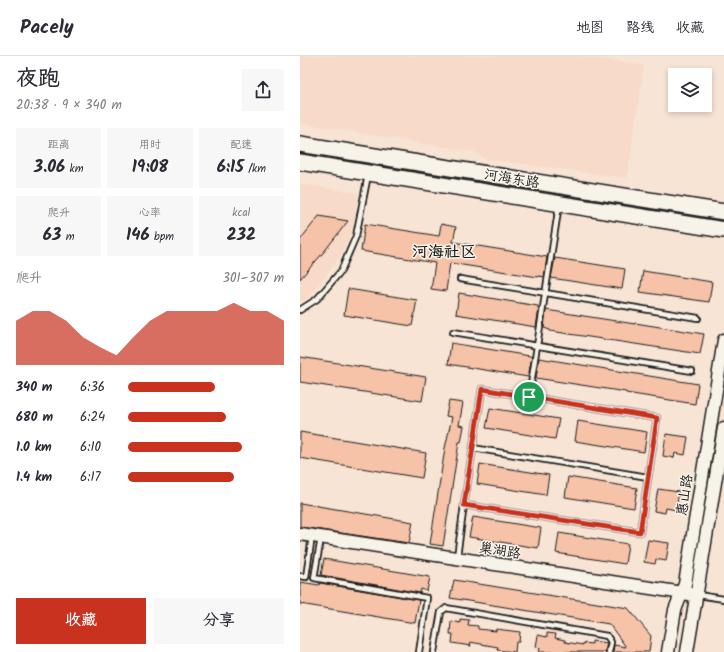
<!DOCTYPE html>
<html lang="zh">
<head>
<meta charset="utf-8">
<style>
  :root { --surface:#fff; --page:#f7f7f7; --text:#2b2b33; --muted:#7c7c81; --line:#e1e1e2; --accent:#c8321e }
  body { margin:0; font-family:Kalam,"LXGW WenKai TC",sans-serif; background:var(--page); color:var(--text); height:100vh; display:flex; flex-direction:column; font-size:15px; white-space:nowrap }
  * { box-sizing:border-box; margin:0 }
  p { font-size:13px; color:var(--muted) }
  .icon { flex:none; width:22px; height:22px; fill:none; stroke:currentColor; stroke-width:2; stroke-linecap:round; stroke-linejoin:round }
  .map { position:relative; flex:1; overflow:hidden }
  .details { display:flex; flex-direction:column; background:var(--surface); width:300px }
  .details>* { flex:none }
  .fabs { position:absolute; left:368px; top:12px; display:grid; gap:8px }
  .fabs a { display:grid; place-items:center; width:44px; height:44px; border-radius:0px; background:var(--surface); box-shadow:0 2px 6px #0003; font-size:20px }
  .pin { position:absolute; display:grid; place-items:center; width:34px; height:34px; color:#fff; margin:-17px; border:2px solid #fff; border-radius:50%; box-shadow:0 1px 4px #0007 }
  .round { display:grid; place-items:center; flex:none; width:42px; height:42px; border-radius:0px; background:var(--page) }
  .head { display:flex; align-items:center; justify-content:space-between; height:68px; padding:0 16px }
  h1 { font-size:22px; font-weight:700; line-height:30px }
  .figures { display:grid; grid-template-columns:repeat(3,1fr); gap:6px; height:68px; padding:4px 16px }
  .figures div { display:grid; align-content:center; border-radius:0px; background:var(--page); text-align:center }
  .figures b { font-size:17px; font-weight:700 }
  .figures small { font-size:11px; font-weight:400 }
  .figures p { font-size:11px }
  .chart { height:112px; padding:8px 16px }
  .chart p { display:flex; justify-content:space-between }
  .chart svg { width:100%; height:72px; margin-top:4px; fill:var(--accent); opacity:.7 }
  .cta { display:flex; gap:8px; margin-top:auto; padding:8px 16px }
  .cta a { flex:1; height:46px; border-radius:0px; background:var(--accent); color:#fff; font-size:16px; font-weight:700; line-height:46px; text-align:center }
  .cta a+a { background:var(--page); color:var(--text) }
  ul { padding:0 16px; list-style:none; font-size:13px }
  li { display:grid; grid-template-columns:64px 48px 1fr; align-items:center; height:30px }
  li i { height:10px; border-radius:5px; background:var(--accent) }
  header { display:flex; align-items:center; gap:24px; box-sizing:border-box; height:56px; padding:0 20px; background:var(--surface); border-bottom:1px solid var(--line) }
  header strong { font-size:19px }
  nav { display:flex; gap:22px; margin-inline-start:auto; font-size:14px }
  main { display:flex; flex:1; min-height:0 }
  .map>svg:first-child { display:block }
  .built { fill:#f7dac8 }
  .building { fill:#f6c2a8; stroke:#1c1c1c }
  .lines { fill:none; stroke-linecap:round; stroke-linejoin:round }
  .service-casing { stroke:#1c1c1c; stroke-width:8 }
  .tertiary-casing { stroke:#1c1c1c; stroke-width:15 }
  .primary-casing { stroke:#1c1c1c; stroke-width:18 }
  .service { stroke:#f7f3e8; stroke-width:4.5 }
  .tertiary { stroke:#f7f3e8; stroke-width:12 }
  .primary { stroke:#f7f3e8; stroke-width:15 }
  .route-casing { stroke:#fff; stroke-width:8 }
  .route { stroke:#c8321e; stroke-width:5 }
  .labels { text-anchor:middle; stroke-width:3; stroke-linejoin:round; paint-order:stroke }
  .street-label { font-size:14px; fill:#1c1c1c; stroke:#f7f3e8 }
  .quarter-label { font-size:16px; font-weight:bold; fill:#1c1c1c; stroke:#f7f3e8 }
</style>
</head>
<body>
<header>
<strong>Pacely</strong>
<nav><a>地图</a><a>路线</a><a>收藏</a></nav>
</header>
<main>
<section class="details">
<div class="head"><div><h1>夜跑</h1><p>20:38 · 9 × 340 m</p></div><a class="round"><svg class="icon" aria-label="share" viewBox="0 0 24 24"><path d="M12 15V3M7 8l5-5 5 5M5 13v7h14v-7"/></svg></a></div>
<div class="figures">
<div><p>距离</p><b>3.06<small> km</small></b></div>
<div><p>用时</p><b>19:08</b></div>
<div><p>配速</p><b>6:15<small> /km</small></b></div>
</div>
<div class="figures">
<div><p>爬升</p><b>63<small> m</small></b></div>
<div><p>心率</p><b>146<small> bpm</small></b></div>
<div><p>kcal</p><b>232</b></div>
</div>
<div class="chart"><p><span>爬升</span>301–307 m</p>
<svg viewBox="0 0 160 44" preserveAspectRatio="none"><path d="M0 44V17L10 11L20 11L30 17L40 27L50 33L60 38L70 27L80 17L90 11L100 11L110 11L120 11L130 6L140 11L150 11L160 17V44z"/></svg>
</div>
<ul>
<li><b>340 m</b>6:36<i style="width:56%"></i></li>
<li><b>680 m</b>6:24<i style="width:63%"></i></li>
<li><b>1.0 km</b>6:10<i style="width:73%"></i></li>
<li><b>1.4 km</b>6:17<i style="width:68%"></i></li>
</ul>
<div class="cta"><a>收藏</a><a>分享</a></div>
</section>
<div class="map">
<svg width="424" height="596" viewBox="0 0 424 596">
  <rect width="100%" height="100%" fill="#f7e4d5"/>
  <filter id="ink" filterUnits="userSpaceOnUse"><feTurbulence type="fractalNoise" baseFrequency=".025" numOctaves="2"/><feDisplacementMap in="SourceGraphic" scale="8" xChannelSelector="R" yChannelSelector="G"/><feConvolveMatrix kernelMatrix="1 2 1 2 8 2 1 2 1" color-interpolation-filters="sRGB"/></filter>
  <g filter="url(#ink)">
    <g class="built">
      <path d="M0,0H279L344,9L327,122L186,103L175,96L0,67Z"/>
      <path d="M0,128L59,137L52,174L39,202L9,241L0,246Z"/>
    </g>
    <g class="building">
      <path d="M19,160L48,165L23,197L0,223V184Z"/>
      <path d="M65,168L139,180L141,168L156,171L153,186L247,201L244,221L238,220V221L150,207L146,235L131,233L135,207L61,195Z"/>
      <path d="M255,202L325,213L322,233L251,222Z"/>
      <path d="M343,215L412,226L409,246L340,236Z"/>
      <path d="M48,233L117,244L112,270L44,259Z"/>
      <path d="M159,237L238,250V253H239L236,271L156,258Z"/>
      <path d="M246,254L335,268V267L404,278L400,298L250,275V274L244,272Z"/>
      <path d="M151,287L230,300L232,301L228,321L148,308Z"/>
      <path d="M0,301L126,321L122,345L0,326Z"/>
      <path d="M239,302L398,328L395,348L326,337V336L236,322Z"/>
      <path d="M149,345L163,347L159,369L164,370L161,386H159L143,490L130,488L145,392L152,361L146,360Z"/>
      <path d="M190,352L259,363L255,383L186,372Z"/>
      <path d="M278,365L347,376L344,396L275,385Z"/>
      <path d="M0,376L126,397L122,422L0,402Z"/>
      <path d="M366,378L388,381L385,399L375,397L374,402L363,400Z"/>
      <path d="M180,408L249,419L246,439L177,428Z"/>
      <path d="M268,421L337,432L334,452L265,441Z"/>
      <path d="M358,433L379,436L376,454L366,452L365,457L354,455Z"/>
      <path d="M0,447L113,466L109,487L0,471Z"/>
      <path d="M173,461L241,472L238,492L169,481Z"/>
      <path d="M259,477L328,488L325,508L256,497Z"/>
      <path d="M348,484L369,487L366,505L356,503L355,508L344,506Z"/>
      <path d="M24,503L130,521L127,535L121,533L120,537L21,519Z"/>
      <path d="M154,524L328,552L351,580L349,596H330L329,595V596H313L314,589L326,591L309,568L150,542Z"/>
      <path d="M0,526L19,529L20,527L119,544L115,567L0,548Z"/>
      <path d="M160,563L169,564L168,569L178,570V573L196,575V573L220,576L219,586H216L215,596L197,594L198,591L170,586L171,590L152,587L153,578H150L151,565L160,567Z"/>
      <path d="M247,577L256,578L255,582L265,584V586L283,589V587L292,588V585L307,587L305,596H239L240,592L236,591L238,579L247,581Z"/>
    </g>
    <g class="lines">
      <g class="service-casing">
        <g id="service">
          <path d="M160,223L398,262"/>
          <path d="M0,254L17,243L41,215L56,180L68,119"/>
          <path d="M153,276L392,315"/>
          <path d="M182,333L357,362L340,476L164,449Z"/>
          <path d="M229,341L259,149"/>
          <path d="M173,392L348,421"/>
          <path d="M21,482L14,522L127,542L119,596"/>
          <path d="M157,501L164,449"/>
          <path d="M0,520L6,521L12,480"/>
          <path d="M398,539L424,543"/>
          <path d="M134,596L141,556L146,552L307,580L311,586L309,596"/>
        </g>
      </g>
      <g class="tertiary-casing">
        <g id="tertiary">
          <path d="M0,478L396,539"/>
          <path d="M368,596L375,554L385,528L424,284"/>
          <path d="M387,596L424,372"/>
        </g>
      </g>
      <g class="primary-casing">
        <g id="primary">
          <path d="M0,88L424,156"/>
          <path d="M0,106L424,174"/>
        </g>
      </g>
      <use href="#service" class="service"/>
      <use href="#tertiary" class="tertiary"/>
      <use href="#primary" class="primary"/>
    </g>
  </g>
  <g class="lines" filter="url(#ink)">
    <g class="route-casing">
      <path id="route" d="M182,333L357,362L340,476L164,449Z"/>
    </g>
    <use href="#route" class="route"/>
  </g>
  <g class="labels">
    <g class="street-label">
      <text transform="translate(212 122) rotate(9)" y="5">河海东路</text>
      <text transform="translate(384 439) rotate(-81)" y="5">惠山路</text>
      <text transform="translate(200 494) rotate(9)" y="5">巢湖路</text>
    </g>
    <g class="quarter-label">
      <text x="144" y="201">河海社区</text>
    </g>
  </g>
</svg>
<div class="fabs">
<a><svg class="icon" aria-label="layers" viewBox="0 0 24 24"><path d="M12 4l9 5-9 5-9-5zM3 14l9 5 9-5"/></svg></a>
</div>
<div class="pin" style="left:229px;top:341px;background:#1e9e55"><svg class="icon" aria-label="arrive" viewBox="0 0 24 24"><path d="M6 21V4h12l-3 4 3 4H6"/></svg></div>
</div>
</main>
</body>
</html>
